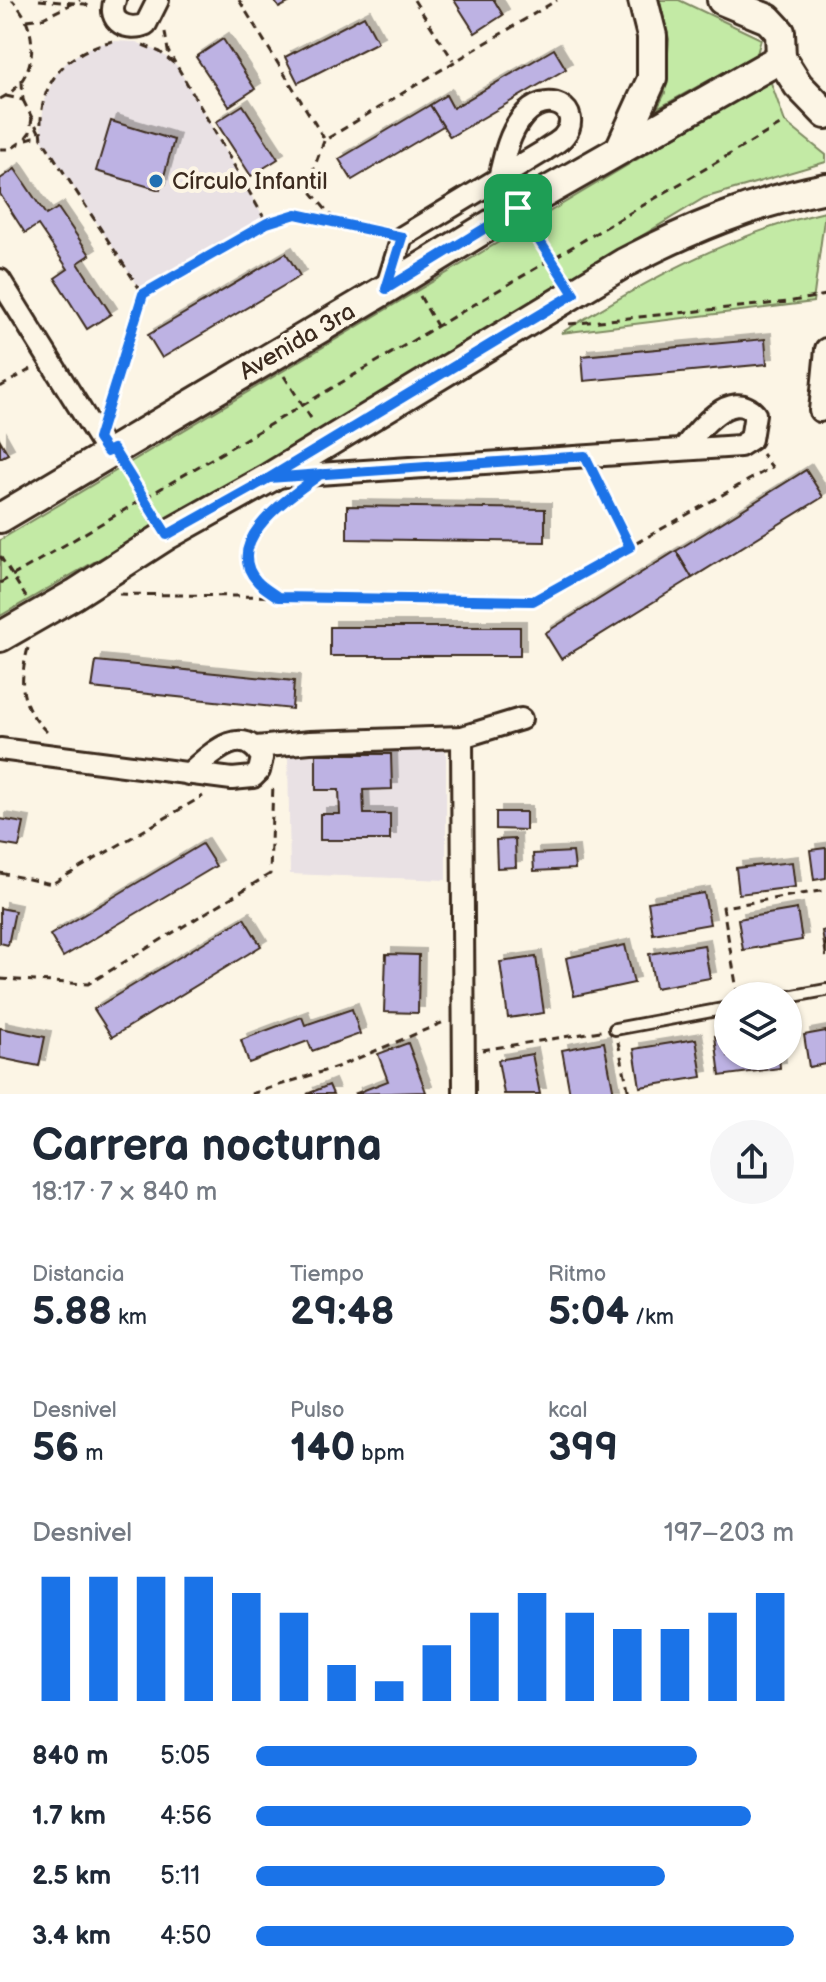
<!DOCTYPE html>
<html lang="es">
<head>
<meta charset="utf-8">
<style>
  :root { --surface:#fff; --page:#f6f6f7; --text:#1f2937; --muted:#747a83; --accent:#1a73e8 }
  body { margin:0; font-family:"Balsamiq Sans",sans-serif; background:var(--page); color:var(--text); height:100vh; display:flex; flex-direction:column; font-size:30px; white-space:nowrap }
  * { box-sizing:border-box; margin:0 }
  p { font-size:26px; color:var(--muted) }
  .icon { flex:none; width:44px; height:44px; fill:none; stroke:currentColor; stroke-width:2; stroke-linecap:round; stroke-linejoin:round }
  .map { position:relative; height:1094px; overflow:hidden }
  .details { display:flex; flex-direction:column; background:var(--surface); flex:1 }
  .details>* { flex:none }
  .controls { position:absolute; left:714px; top:982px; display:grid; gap:16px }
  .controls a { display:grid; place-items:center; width:88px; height:88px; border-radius:50%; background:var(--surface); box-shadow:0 2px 6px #0004; font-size:40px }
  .pin { position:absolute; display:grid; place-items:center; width:68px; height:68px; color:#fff; margin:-34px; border-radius:16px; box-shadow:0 4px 12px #0006 }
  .round { display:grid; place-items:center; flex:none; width:84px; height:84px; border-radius:42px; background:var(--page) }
  .summary { display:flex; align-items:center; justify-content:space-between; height:136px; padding:0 32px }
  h1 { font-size:44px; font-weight:700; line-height:60px }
  .stats { display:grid; grid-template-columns:repeat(3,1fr); gap:12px; height:136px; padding:8px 32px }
  .stats div { display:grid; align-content:center }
  .stats b { font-size:40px; font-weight:700 }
  .stats small { font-size:22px; font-weight:400 }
  .stats p { font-size:22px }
  .chart { height:224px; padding:16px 32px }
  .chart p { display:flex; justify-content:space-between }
  .chart svg { width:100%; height:144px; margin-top:8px; stroke:var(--accent); stroke-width:6 }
  ul { padding:0 32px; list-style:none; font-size:26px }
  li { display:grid; grid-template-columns:128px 96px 1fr; align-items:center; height:60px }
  li i { height:20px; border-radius:10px; background:var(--accent) }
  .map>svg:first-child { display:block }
  .built { fill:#e9e1e4 }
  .green { fill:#c3eaa5; stroke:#7f8a62; stroke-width:2 }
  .building { fill:#bdb2e3; stroke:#3b2a1e; stroke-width:2; filter:url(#shadow) }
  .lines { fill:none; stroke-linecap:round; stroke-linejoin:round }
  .lane-casing { stroke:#3b2a1e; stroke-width:16 }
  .street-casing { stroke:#3b2a1e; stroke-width:26 }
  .secondary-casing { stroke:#3b2a1e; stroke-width:34 }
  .path { stroke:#3b2a1e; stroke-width:3; stroke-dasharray:8 6; stroke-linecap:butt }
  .lane { stroke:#fcf5e5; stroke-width:10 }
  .street { stroke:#fcf5e5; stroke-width:20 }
  .secondary { stroke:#fcf5e5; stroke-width:28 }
  .route-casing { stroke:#fff; stroke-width:16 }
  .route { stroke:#1a73e8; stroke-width:10 }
  .poi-dot { fill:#1f6fb2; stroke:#fcf5e5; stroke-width:3 }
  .labels { text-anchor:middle; stroke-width:8; stroke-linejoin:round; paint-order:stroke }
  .poi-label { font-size:24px; fill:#3b2a1e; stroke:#fcf5e5; text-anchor:start }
  .street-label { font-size:24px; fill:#3b2a1e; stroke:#fcf5e5 }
</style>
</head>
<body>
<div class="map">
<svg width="826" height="1094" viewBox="0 0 826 1094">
  <defs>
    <filter id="shadow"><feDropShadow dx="6" dy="-6" stdDeviation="0" flood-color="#0004"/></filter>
  </defs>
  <rect width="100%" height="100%" fill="#fcf5e5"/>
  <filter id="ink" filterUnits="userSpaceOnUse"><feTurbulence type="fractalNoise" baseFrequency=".0125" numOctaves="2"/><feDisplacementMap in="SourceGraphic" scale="16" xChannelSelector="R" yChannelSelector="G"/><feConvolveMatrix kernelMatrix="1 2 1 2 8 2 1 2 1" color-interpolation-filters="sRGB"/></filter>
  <g filter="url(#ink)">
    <g class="built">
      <path d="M115,41L136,42L160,52L177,66L267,223L143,294L42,139L41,126L45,98L58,70L72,58L92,46Z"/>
      <path d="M446,744V880L290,874L288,755L292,750Z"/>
    </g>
    <g class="green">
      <path d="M659,0H679L761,39L757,54L657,109L665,93L669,39Z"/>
      <path d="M770,80L785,122L826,155V162L704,198L320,432L0,616V540Z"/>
      <path d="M825,212L813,302L561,333C644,282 729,234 825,212Z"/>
    </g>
    <g class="building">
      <path d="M274,0H294L279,8Z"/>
      <path d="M454,0H494L503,15L475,33Z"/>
      <path d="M364,16L378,42L298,83L285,57Z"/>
      <path d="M223,39L255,89L229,106L196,57Z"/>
      <path d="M554,49L566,69L450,137L430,105L446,95L453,108Z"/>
      <path d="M243,105L278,159L251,176L216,122Z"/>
      <path d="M430,105L443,126L352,180L339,159Z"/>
      <path d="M111,121L174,140L160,190L96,171Z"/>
      <path d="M15,169L46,215L58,208L90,255L78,263L111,314L87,329L55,278L68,269L38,225L25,233L0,194V179Z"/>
      <path d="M286,253L300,276L162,358L148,335Z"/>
      <path d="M765,339L767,364L584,381L582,356Z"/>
      <path d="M0,440L8,454L0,458Z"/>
      <path d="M806,470L823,497L692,578L676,551Z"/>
      <path d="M347,506L545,509V542L347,539Z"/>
      <path d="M676,551L692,578L561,659L545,633Z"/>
      <rect x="330" y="627" width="190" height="29"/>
      <path d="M96,661L294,681L292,709L92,688Z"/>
      <path d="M316,754H391L392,789L363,790L364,814H390V840H320V814H340L339,790H316Z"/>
      <path d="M496,812H526V830L496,829Z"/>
      <path d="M0,819L24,823L19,847L0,844Z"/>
      <path d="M515,839L516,867L497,868L496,840Z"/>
      <path d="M202,844L216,866L63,957L50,935Z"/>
      <path d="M826,848V878L814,880L810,850Z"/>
      <path d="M573,852L575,869L534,871L533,854Z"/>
      <path d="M792,862L795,887L739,894L736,868Z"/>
      <path d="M704,893L710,924L653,934L648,902Z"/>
      <path d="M0,908L15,911L8,945L0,943Z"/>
      <path d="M797,909L802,940L743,950L738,919Z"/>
      <path d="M244,918L261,946L112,1037L94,1009Z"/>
      <path d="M826,930V957L822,931Z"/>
      <path d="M625,945L634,983L574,996L566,958Z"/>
      <path d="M704,945L710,978L655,988L649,954Z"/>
      <path d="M386,954L419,955L418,1013L384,1012Z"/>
      <path d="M536,957L544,1013L508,1018L500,962Z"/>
      <path d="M352,1009L360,1034L312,1051L308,1041L249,1063L241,1040L302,1017L305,1025Z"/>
      <path d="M0,1028L45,1037L39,1066L0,1058Z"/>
      <path d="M826,1031V1064L809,1067L804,1035Z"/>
      <path d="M728,1035V1056H779L780,1068L720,1076L715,1036Z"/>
      <path d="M696,1039L702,1077L640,1087L634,1049Z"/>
      <path d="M604,1042L614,1094H570L562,1050Z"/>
      <path d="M408,1043L426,1092L354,1094L388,1081L378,1054Z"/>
      <path d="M532,1054L540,1094H504L498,1060Z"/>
      <path d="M329,1085L333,1094H307Z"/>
    </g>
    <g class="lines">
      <g class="lane-casing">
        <g id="lane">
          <path d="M788,997L826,990"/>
          <path d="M615,1029L728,1008"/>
        </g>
      </g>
      <g class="street-casing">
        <g id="street">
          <path d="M115,0C106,22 128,32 146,24L158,0"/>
          <path d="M0,280L107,452"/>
          <path d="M386,289L402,237L544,151C550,146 560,142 564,136C585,111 547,85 521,119C508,136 504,158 499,178"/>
          <path d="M820,411L826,349"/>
          <path d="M273,477L740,446L751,439L755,414C732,386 696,432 683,449"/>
          <path d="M462,737L464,1094"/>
          <path d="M256,747L310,742L462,737L521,719"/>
          <path d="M0,749L232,779L253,777L259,771L262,758C242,721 209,756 188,774"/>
        </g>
      </g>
      <g class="secondary-casing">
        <g id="secondary">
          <path d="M722,0L768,19L780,32L781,58"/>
          <path d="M781,58L798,85L826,114"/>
          <path d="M620,149L652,79V36L643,0"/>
          <path d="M0,518L386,289L518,208L781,58"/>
          <path d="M0,637L75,594L167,535L269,478L624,263C689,229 754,202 826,188"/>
        </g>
      </g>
      <g class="path">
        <path d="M39,0L85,4L93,9"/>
        <path d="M239,0L325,140L557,0"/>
        <path d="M414,0L453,60"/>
        <path d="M27,20L43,18L80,0"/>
        <path d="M165,32L168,51L175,63"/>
        <path d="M113,41C63,52 35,87 42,139L143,294"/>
        <path d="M143,45L160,52L177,66L267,223"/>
        <path d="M6,96L23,100L22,82"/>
        <path d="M0,99C39,80 41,28 12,0"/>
        <path d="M23,100L39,132"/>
        <path d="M32,117L30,132L24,140L34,137L42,138"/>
        <path d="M324,141L307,187L337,223"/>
        <path d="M0,149H11L24,140"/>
        <path d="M531,228L562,275"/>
        <path d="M420,296L437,326"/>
        <path d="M569,324L788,302L826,295"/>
        <path d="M284,376L314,423"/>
        <path d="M0,387L31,369"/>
        <path d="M106,412L143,294L267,223L296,214L385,233"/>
        <path d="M126,470L154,515"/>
        <path d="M594,475L630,547"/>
        <path d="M0,556L26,597"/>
        <path d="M0,583L785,122"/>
        <path d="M119,594L533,601L772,467L762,454"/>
        <path d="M278,597C271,592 263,588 258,582C228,551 267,513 292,495"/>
        <path d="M28,648C18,686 20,707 50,735"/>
        <path d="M0,873L52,884L203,796"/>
        <path d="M0,979L88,984L270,874L273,783"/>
        <path d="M738,996L723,907L826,890"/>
        <path d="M618,1042L629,1094"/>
        <path d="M482,1050L601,1031"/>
        <path d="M251,1094L337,1067L444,1022"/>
      </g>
      <use href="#lane" class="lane"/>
      <use href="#street" class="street"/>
      <use href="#secondary" class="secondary"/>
    </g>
  </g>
  <g class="lines" filter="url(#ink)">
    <g class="route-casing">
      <path id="route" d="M518,208L386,289L402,237L296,214L267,223L143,294L98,439L107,452L113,449L167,535L269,478L321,474C293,495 220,540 257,581C262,587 271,592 278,597L533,601L630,547L585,456L269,478L574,294L518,208"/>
    </g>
    <use href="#route" class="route"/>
  </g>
  <circle class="poi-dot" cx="156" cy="181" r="8"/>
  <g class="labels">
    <g class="poi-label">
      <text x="172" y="189">Círculo Infantil</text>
    </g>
    <g class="street-label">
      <text transform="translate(297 341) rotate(-30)" y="8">Avenida 3ra</text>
    </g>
  </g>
</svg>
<div class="controls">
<a><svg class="icon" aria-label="layers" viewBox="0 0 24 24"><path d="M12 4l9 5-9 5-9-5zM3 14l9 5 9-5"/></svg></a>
</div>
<div class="pin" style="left:518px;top:208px;background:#1e9e55"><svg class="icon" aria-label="arrive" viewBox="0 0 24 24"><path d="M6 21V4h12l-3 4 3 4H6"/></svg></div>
</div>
<section class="details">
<div class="summary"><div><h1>Carrera nocturna</h1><p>18:17 · 7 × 840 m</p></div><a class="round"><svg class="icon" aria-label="share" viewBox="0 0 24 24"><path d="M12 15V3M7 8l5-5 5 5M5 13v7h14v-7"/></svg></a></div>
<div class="stats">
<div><p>Distancia</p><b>5.88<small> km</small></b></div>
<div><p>Tiempo</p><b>29:48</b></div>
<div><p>Ritmo</p><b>5:04<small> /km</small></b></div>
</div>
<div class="stats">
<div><p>Desnivel</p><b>56<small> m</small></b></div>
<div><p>Pulso</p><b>140<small> bpm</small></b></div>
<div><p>kcal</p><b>399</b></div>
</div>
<div class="chart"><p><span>Desnivel</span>197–203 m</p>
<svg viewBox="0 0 160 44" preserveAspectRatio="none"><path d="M5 44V6M15 44V6M25 44V6M35 44V6M45 44V11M55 44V17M65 44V33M75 44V38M85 44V27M95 44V17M105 44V11M115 44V17M125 44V22M135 44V22M145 44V17M155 44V11"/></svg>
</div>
<ul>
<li><b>840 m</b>5:05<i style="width:82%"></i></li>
<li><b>1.7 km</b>4:56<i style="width:92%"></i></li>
<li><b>2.5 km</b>5:11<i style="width:76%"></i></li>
<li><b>3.4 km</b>4:50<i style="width:100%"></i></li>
</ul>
</section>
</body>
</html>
